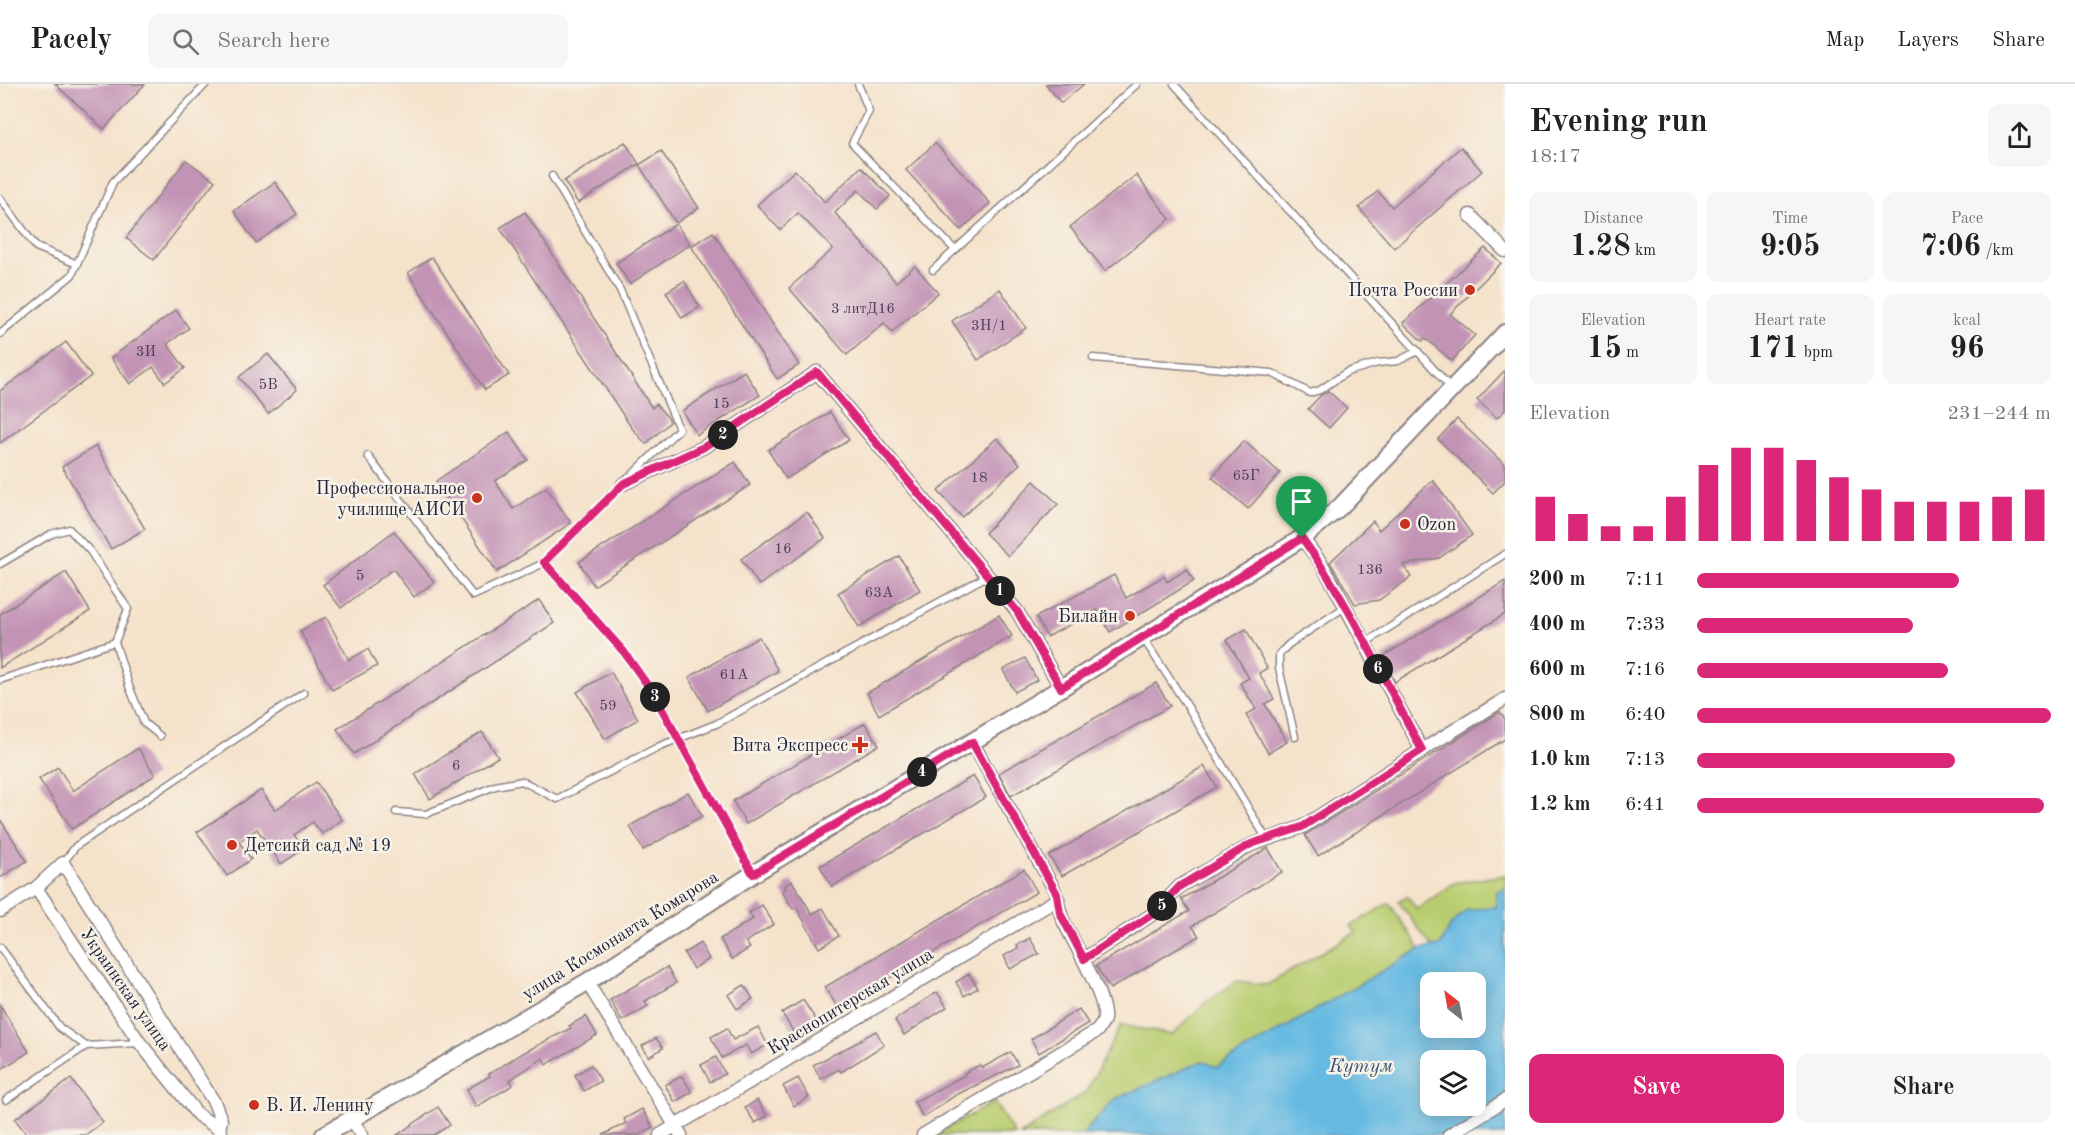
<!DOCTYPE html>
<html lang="en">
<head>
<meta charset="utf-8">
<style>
  :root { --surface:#fff; --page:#f6f6f6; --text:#202124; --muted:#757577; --line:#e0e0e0; --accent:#db2777 }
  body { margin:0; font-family:"Old Standard TT",serif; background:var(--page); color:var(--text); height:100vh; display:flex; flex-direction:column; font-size:22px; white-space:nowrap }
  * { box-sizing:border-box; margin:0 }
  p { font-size:20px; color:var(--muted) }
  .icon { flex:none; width:33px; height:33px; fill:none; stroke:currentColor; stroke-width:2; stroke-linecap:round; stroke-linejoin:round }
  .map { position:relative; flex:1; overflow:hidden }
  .sheet { display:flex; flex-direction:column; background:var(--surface); width:570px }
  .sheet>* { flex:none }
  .needle { width:39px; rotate:329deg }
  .controls { position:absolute; left:1420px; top:888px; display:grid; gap:12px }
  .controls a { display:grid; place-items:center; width:66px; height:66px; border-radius:12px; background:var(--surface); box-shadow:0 3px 15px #0003; font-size:30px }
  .pin { position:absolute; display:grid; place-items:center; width:51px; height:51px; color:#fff; margin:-62px -26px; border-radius:50% 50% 50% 0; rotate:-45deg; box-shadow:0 0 6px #0007 }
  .pin .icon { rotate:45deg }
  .km { position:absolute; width:30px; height:30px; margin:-15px; border-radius:50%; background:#222; color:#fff; font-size:16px; line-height:30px; text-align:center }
  .round { display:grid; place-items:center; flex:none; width:63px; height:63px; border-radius:12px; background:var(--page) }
  .overview { display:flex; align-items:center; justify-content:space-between; height:102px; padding:0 24px }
  h1 { font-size:33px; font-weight:800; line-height:45px }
  .figures { display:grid; grid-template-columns:repeat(3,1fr); gap:9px; height:102px; padding:6px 24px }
  .figures div { display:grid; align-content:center; border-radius:12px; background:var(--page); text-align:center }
  .figures b { font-size:30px; font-weight:800 }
  .figures small { font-size:16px; font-weight:400 }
  .figures p { font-size:16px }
  .chart { height:168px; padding:12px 24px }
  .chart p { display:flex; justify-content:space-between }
  .chart svg { width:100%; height:108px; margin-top:6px; stroke:var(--accent); stroke-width:6 }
  .primary-button { display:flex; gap:12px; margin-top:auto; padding:12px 24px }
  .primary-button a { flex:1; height:69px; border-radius:12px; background:var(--accent); color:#fff; font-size:24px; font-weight:800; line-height:69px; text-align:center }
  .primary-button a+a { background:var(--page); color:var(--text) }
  ul { padding:0 24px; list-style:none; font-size:20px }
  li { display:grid; grid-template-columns:96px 72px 1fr; align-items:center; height:45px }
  li i { height:15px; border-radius:8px; background:var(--accent) }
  header { display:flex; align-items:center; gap:36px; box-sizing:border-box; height:84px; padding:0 30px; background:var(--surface); border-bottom:2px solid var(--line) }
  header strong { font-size:28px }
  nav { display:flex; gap:33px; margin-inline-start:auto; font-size:21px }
  .search { width:420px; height:54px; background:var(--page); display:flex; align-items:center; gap:15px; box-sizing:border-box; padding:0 21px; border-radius:12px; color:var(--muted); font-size:22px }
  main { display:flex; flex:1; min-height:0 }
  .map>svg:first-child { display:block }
  .green { fill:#b9cd70; stroke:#6e7856; stroke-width:1.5 }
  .water { fill:#66bae2; stroke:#446e8e; stroke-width:1.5; fill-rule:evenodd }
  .building { fill:#c393b6 }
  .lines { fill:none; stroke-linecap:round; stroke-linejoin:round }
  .lane-casing { stroke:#8c8283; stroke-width:9 }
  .street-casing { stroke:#8c8283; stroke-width:15 }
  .secondary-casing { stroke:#8c8283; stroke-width:20 }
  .lane { stroke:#fff; stroke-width:6 }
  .street { stroke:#fff; stroke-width:12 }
  .secondary { stroke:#fff; stroke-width:16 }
  .route-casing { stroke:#fff; stroke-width:12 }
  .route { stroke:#db2777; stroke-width:8 }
  .poi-dot { fill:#c8321e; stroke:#f7f3e8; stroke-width:2 }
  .labels { text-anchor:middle; stroke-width:5; stroke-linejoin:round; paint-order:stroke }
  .number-label { font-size:15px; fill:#4a3e5a }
  .poi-label { font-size:18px; fill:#22223b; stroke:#f7f3e8; text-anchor:end }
  .street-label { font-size:18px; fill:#22223b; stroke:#f7f3e8 }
  .water-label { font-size:20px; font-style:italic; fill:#3a5775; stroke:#f7f3e8 }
</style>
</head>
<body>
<header>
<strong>Pacely</strong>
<div class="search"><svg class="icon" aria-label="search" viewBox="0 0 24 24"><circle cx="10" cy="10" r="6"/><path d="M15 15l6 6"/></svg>Search here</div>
<nav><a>Map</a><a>Layers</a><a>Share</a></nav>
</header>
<main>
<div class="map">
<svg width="1505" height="1051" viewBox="0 0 1505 1051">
  <rect width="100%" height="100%" fill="#f7f3e8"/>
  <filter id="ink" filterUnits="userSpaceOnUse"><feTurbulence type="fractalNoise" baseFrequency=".0167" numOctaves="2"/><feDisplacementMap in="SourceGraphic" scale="12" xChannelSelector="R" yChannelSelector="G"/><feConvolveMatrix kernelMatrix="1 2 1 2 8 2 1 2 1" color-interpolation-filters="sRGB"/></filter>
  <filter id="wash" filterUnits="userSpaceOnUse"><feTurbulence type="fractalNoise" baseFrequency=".008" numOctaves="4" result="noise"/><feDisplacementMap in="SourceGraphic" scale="24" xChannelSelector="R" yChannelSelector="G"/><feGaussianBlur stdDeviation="1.35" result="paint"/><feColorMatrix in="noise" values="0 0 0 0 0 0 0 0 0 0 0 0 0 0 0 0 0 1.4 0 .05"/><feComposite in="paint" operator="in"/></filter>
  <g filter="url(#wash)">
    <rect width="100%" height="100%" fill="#f5e2cb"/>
    <g class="green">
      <path d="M1505,791V804L1497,808L1496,823L1451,841L1440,862L1432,863L1398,817L1407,812L1417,825L1454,799Z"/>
      <path d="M1389,819L1420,865L1217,984L1115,1015L1082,1051H1020L1086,1008L1121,941L1172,951L1204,920L1237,897L1267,901L1356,848L1351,842Z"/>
      <path d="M994,1018L1015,1051H935Z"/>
    </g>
    <path class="water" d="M1505,804V1051H1082L1115,1015L1202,977L1217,983L1420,865L1440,862L1451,841L1467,826L1496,823L1497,807ZM1431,898H1476V944H1431ZM1431,976H1476V1022H1431Z"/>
    <g id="blocks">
      <g class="building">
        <path d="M55,0H145L104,45Z"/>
        <path d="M1046,0H1084L1061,19Z"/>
        <path d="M625,58L639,80L578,119L564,97Z"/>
        <path d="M935,59L990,119L961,146L906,86Z"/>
        <path d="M1461,63L1482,87L1394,164L1359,124L1378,107L1392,123Z"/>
        <path d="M661,67L699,124L676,139L639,81Z"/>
        <path d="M186,76L215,97L154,176L126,154Z"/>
        <path d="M861,83L890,112L877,125L858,106L835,129L896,198L915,182L938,209L892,248L884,239L847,271L789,204L833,165L798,129L780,146L757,121L795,86L825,118Z"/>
        <path d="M1136,91L1170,135L1105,187L1070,143Z"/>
        <path d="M275,98L297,130L256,159L234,127Z"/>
        <path d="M525,128L652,324L656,320L668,334L670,338L646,360L631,343L500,144Z"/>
        <path d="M676,140L690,160L630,200L616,179Z"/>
        <path d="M713,148L799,281L777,295L691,162Z"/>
        <path d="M1485,164L1501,179L1450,230L1475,251L1452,277L1425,254L1422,257L1403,239Z"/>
        <path d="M432,173L509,291L485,306L408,189Z"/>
        <path d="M684,197L700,223L682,234L666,208Z"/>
        <path d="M1000,205L1026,244L978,276L952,237Z"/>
        <path d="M176,226L189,244L167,260L185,284L165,299L153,283L130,300L111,274Z"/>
        <path d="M66,258L91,292L0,359V307Z"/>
        <path d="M268,270L297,306L268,330L239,293Z"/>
        <path d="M1505,286V326L1497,334L1477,316Z"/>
        <path d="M744,287L760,311L697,351L682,327Z"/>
        <path d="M1328,307L1347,324L1329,344L1308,325L1321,311Z"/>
        <path d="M830,328L849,356L786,395L768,366Z"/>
        <path d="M1457,335L1505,381V397L1493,409L1438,355Z"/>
        <path d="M509,348L528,376L495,397L513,425L546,403L571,439L497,488L436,397Z"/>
        <path d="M997,354L1020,380L962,433L938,407Z"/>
        <path d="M1244,357L1280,389L1248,425L1212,393Z"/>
        <path d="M96,362L145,445L111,465L62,383Z"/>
        <path d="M735,378L750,401L594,502L579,478Z"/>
        <path d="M1433,396L1472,451L1439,474L1403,481L1411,493L1379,516L1355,520L1330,478L1373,437L1379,446Z"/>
        <path d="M1034,397L1058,420L1008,472L985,449Z"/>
        <path d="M807,428L825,454L759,501L741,475Z"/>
        <path d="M394,447L434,498L414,513L393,485L341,524L323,501Z"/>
        <path d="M899,472L920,506L859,543L838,509Z"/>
        <path d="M1187,485L1194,497L1110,548L1097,526L1047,553L1036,533L1114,491L1126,514L1164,492L1167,498Z"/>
        <path d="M66,488L90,527L0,584V530Z"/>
        <path d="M1505,497V530L1395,598L1382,573Z"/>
        <path d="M539,516L554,539L354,670L337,645Z"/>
        <path d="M999,531L1012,552L879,631L867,609Z"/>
        <path d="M326,533L349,576L368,565L377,582L332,606L300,547Z"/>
        <path d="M1246,545L1267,584L1259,589L1274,615L1265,620L1287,658L1268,669L1246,631L1256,625L1240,599L1249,594L1227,556Z"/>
        <path d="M759,553L778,587L708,627L689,593Z"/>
        <path d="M1025,574L1037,596L1015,608L1003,586Z"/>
        <path d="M611,588L638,635L605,655L577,608Z"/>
        <path d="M1156,599L1170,622L1011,712L999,689Z"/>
        <path d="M1500,628L1505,635V655L1318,772L1305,751Z"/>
        <path d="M865,639L879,661L746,740L733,717Z"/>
        <path d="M482,648L498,673L430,715L415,690Z"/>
        <path d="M138,664L155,691L72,745L39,695L58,683L73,707Z"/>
        <path d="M1204,682L1217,703L1062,792L1049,772Z"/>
        <path d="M973,692L986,713L832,803L820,782Z"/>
        <path d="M316,698L342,736L322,750L313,738L294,751L304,765L281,780L257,745L239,758L251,775L227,792L197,748L261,706L275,726Z"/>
        <path d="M688,708L702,732L643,766L630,742Z"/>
        <path d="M0,735L27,777L0,794Z"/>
        <path d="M1268,764L1282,788L1192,842L1199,852L1110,905L1096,882L1189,827L1181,815Z"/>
        <path d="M1024,785L1037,808L838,924L825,903Z"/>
        <path d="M792,797L812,830L823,824L839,852L819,864L796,823L793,825L782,807L786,805L784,802Z"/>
        <path d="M762,821L774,840L746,858L750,864L732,875L720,855L753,835L749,829Z"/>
        <path d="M1030,854L1039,870L1010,885L1004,872L1018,864L1017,861Z"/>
        <path d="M700,859L709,875L693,885L684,869Z"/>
        <path d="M667,883L676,899L645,917L648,922L622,937L610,916Z"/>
        <path d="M969,890L978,904L964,912L956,898Z"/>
        <path d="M744,901L753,915L737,925L728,911Z"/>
        <path d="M937,908L947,923L904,951L895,936Z"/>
        <path d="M803,916L816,936L794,949L782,929Z"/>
        <path d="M0,921L29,968L0,986Z"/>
        <path d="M1079,925L1088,939L1039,969L1031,955Z"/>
        <path d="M586,932L597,951L546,981L543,974L510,996L513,1001L476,1023L467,1005L490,992L489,990L521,970L571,944L569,942Z"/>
        <path d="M758,943L768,961L751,970L746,961L722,974L711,953L727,944L733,956Z"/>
        <path d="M876,947L884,961L841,988L839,985L821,995L813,981L862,956L861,955Z"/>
        <path d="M656,954L663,964L649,973L642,962Z"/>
        <path d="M1011,968L1018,981L956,1011L923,1033L914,1018L965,991L964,989L980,981L982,984Z"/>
        <path d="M716,973L725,990L710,998L701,981Z"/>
        <path d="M591,981L601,997L584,1007L575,991Z"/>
        <path d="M682,992L692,1008L675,1018L665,1001Z"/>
        <path d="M798,994L809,1013L794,1022L783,1002Z"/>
        <path d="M71,995L103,1038L85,1051H27L15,1035Z"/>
        <path d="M757,1016L767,1032L755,1039L745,1024Z"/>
        <path d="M438,1023L450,1041L434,1051H397Z"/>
        <path d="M642,1025L653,1043L639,1051H603L626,1039L624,1035Z"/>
      </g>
    </g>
  </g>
  <g filter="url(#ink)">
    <use href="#blocks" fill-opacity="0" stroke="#8c8283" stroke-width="1.5"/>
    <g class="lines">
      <g class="lane-casing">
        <g id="lane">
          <path d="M858,0L869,27L852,59L955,166"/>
          <path d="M1174,0L1451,304"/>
          <path d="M552,92L620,206L679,345L630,393"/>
          <path d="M0,114L36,163L77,180"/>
          <path d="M933,186L1137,0"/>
          <path d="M0,250L72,191L113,98L206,0"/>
          <path d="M1093,274L1272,289L1310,309L1320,306L1347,288L1378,279L1398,277L1418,267"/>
          <path d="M368,372L473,512L544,479"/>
          <path d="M623,400L544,479L624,568L653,609L753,789"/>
          <path d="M0,480L51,450L69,445L90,467L128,525L115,558"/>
          <path d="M1143,554L1188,623L1266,754"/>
          <path d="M1365,559L1505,470"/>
          <path d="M0,596L115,558L129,602L144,639L160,652"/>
          <path d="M1295,653L1279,584V570L1289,560L1345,523"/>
          <path d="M396,728L426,730L495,702L522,697L557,715L660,662L716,640L987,492"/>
          <path d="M63,779L76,762L304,609"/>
          <path d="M0,863L60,944L86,962"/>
          <path d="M6,1016L86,962L139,959"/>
        </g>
      </g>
      <g class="street-casing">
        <g id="street">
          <path d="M1470,131L1505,167"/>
          <path d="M623,400L704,363L817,288L1017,527L1061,604"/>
          <path d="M1302,454L1321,479L1337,507L1422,666L1505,615"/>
          <path d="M36,804L63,779L214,1018L221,1036L219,1045"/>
          <path d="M0,827L36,804L140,959L198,1031L219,1045L222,1051"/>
          <path d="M1084,875L1153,830L1180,802L1251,761L1302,743L1422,666"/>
          <path d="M587,898L681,1051"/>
          <path d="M351,1034L362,1051"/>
          <path d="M660,1051L1058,815"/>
          <path d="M923,1051L1097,947C1100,943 1103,940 1104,935C1107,915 1073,857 1063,836C1058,825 1058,812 1052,801L972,658"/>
          <path d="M1449,1051L1505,1016"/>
        </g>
      </g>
      <g class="secondary-casing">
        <path id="secondary" d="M324,1051L587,898L753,790L1061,604L1302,454L1340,423L1505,249"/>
      </g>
      <use href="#lane" class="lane"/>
      <use href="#street" class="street"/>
      <use href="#secondary" class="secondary"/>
    </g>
  </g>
  <g class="lines" filter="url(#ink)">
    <g class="route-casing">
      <path id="route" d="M817,288L1017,527L1061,604L1302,454C1349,518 1384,596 1422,666L1302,743L1251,760L1180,802L1153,830L1084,875L1060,829L1057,810L1052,801L972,658L753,790L653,609L624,568L544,478L623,400L704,363Z"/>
    </g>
    <use href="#route" class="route"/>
  </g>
  <g class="poi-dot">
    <circle cx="1470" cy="206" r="6"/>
    <circle cx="477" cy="414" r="6"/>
    <circle cx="1405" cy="440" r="6"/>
    <circle cx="1130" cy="532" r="6"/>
    <path d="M857 652h6v6h6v6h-6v6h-6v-6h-6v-6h6z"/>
    <circle cx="232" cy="761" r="6"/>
    <circle cx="254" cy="1021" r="6"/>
  </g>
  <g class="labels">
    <g class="number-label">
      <text x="863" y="229">3 литД16</text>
      <text x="989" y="246">3Н/1</text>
      <text x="146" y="272">3И</text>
      <text x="268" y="305">5В</text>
      <text x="721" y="324">15</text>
      <text x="1246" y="396">65Г</text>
      <text x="979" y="398">18</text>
      <text x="783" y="469">16</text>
      <text x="1370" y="490">136</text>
      <text x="360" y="496">5</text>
      <text x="879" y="513">63А</text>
      <text x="734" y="595">61А</text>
      <text x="608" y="626">59</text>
      <text x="456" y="686">6</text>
    </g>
    <g class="poi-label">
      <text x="1458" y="212">Почта России</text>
      <text x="465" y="410">Профессиональное<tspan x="465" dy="21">училище АИСИ</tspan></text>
      <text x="1417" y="446" text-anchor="start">Ozon</text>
      <text x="1118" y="538">Билайн</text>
      <text x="848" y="667">Вита Экспресс</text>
      <text x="244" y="767" text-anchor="start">Детсикй сад № 19</text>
      <text x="266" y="1027" text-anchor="start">В. И. Ленину</text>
    </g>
    <g class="street-label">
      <text transform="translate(620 851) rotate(-32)" y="6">улица Космонавта Комарова</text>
      <text transform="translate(126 905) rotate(55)" y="6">Украинская улица</text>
      <text transform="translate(850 917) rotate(-31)" y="6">Краснопитерская улица</text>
    </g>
    <g class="water-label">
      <text x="1361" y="988">Кутум</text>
    </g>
  </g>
</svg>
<div class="controls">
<a><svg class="needle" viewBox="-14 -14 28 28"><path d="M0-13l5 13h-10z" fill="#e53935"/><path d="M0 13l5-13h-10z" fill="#757577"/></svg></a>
<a><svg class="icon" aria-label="layers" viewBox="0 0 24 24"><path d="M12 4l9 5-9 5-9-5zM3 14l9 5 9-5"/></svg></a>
</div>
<div class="pin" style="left:1302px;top:454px;background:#1e9e55"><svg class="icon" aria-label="arrive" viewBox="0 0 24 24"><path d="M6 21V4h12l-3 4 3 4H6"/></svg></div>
<b class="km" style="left:1000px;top:507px">1</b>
<b class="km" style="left:723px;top:351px">2</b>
<b class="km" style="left:655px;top:613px">3</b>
<b class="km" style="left:922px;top:688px">4</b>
<b class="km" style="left:1162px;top:822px">5</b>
<b class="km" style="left:1378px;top:585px">6</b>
</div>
<section class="sheet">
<div class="overview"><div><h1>Evening run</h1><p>18:17</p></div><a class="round"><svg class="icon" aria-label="share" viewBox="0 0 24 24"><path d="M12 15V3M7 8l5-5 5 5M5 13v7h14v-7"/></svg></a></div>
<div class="figures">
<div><p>Distance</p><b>1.28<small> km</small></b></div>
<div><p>Time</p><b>9:05</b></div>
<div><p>Pace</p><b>7:06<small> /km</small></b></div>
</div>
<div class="figures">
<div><p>Elevation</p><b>15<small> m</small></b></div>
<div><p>Heart rate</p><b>171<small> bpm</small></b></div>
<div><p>kcal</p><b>96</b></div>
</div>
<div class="chart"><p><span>Elevation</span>231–244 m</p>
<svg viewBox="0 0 160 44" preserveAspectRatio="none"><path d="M5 44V26M15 44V33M25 44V38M35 44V38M45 44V26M55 44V13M65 44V6M75 44V6M85 44V11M95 44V18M105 44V23M115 44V28M125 44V28M135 44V28M145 44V26M155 44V23"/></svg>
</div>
<ul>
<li><b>200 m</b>7:11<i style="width:74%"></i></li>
<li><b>400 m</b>7:33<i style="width:61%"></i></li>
<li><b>600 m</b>7:16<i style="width:71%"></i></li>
<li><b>800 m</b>6:40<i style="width:100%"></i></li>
<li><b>1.0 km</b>7:13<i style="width:73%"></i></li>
<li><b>1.2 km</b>6:41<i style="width:98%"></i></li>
</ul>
<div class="primary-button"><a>Save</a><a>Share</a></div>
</section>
</main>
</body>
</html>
